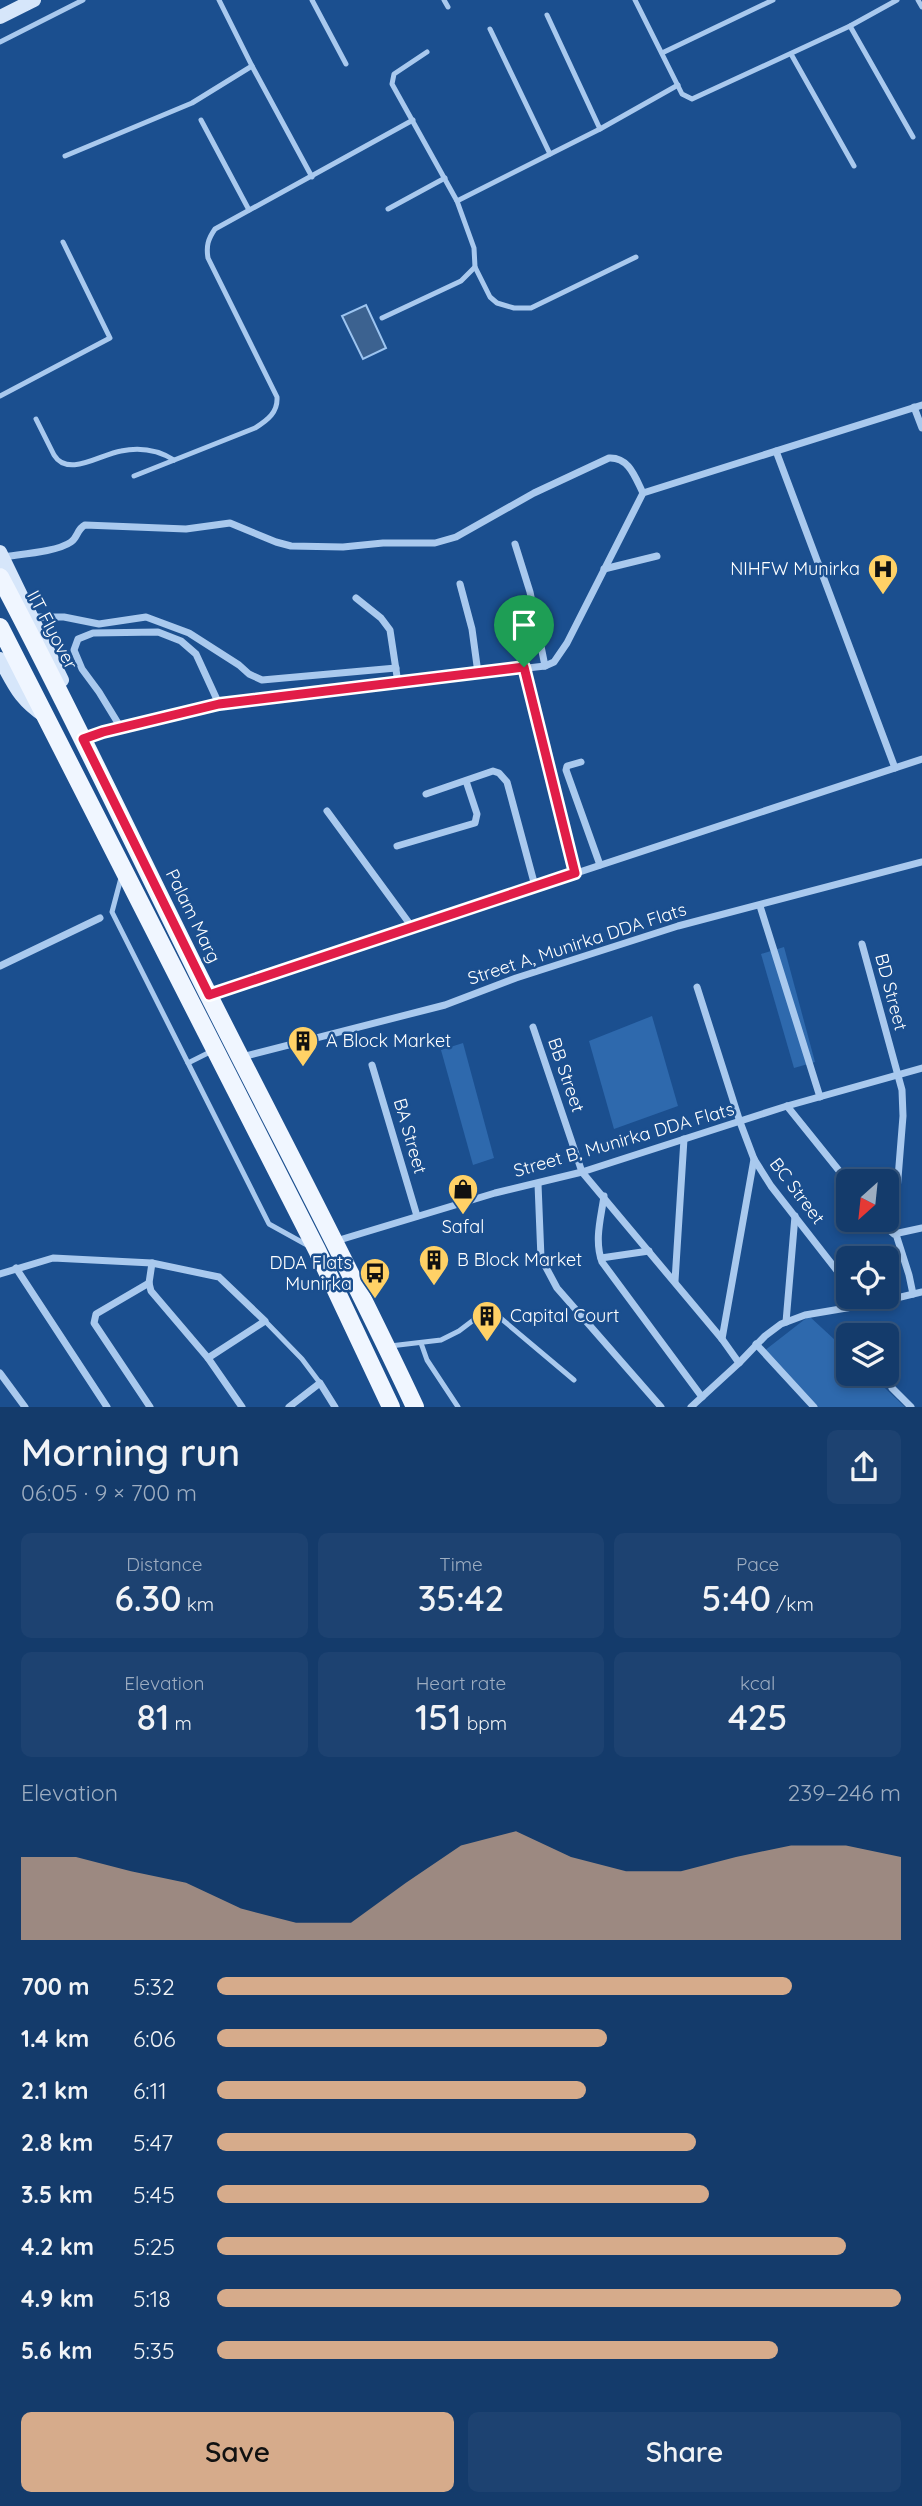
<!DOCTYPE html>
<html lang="en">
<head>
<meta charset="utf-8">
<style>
  :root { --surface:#143b6b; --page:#1d4271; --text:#f1f3f6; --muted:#9dadc1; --line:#33557e; --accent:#d6ab8b }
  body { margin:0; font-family:Quicksand,sans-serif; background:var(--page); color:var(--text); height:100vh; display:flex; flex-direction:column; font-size:26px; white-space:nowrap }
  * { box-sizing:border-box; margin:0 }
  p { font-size:23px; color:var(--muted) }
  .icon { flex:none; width:38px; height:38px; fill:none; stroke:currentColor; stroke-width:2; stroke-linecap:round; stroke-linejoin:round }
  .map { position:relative; height:1407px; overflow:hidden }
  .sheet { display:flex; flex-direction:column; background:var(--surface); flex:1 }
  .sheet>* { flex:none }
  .needle { width:46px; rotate:207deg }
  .buttons { position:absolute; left:836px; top:1169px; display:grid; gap:14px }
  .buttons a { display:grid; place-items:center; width:63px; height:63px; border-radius:10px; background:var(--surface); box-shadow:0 4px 10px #0003,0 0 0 2px var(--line); font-size:35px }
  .pin { position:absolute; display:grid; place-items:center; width:60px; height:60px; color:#fff; margin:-72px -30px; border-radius:50% 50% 50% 0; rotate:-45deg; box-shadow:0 0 7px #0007 }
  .pin .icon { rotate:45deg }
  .round { display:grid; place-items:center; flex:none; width:74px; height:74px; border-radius:10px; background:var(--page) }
  .overview { display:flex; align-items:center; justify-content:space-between; height:119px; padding:0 21px }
  h1 { font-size:38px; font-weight:600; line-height:52px }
  .stats { display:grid; grid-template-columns:repeat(3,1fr); gap:10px; height:119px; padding:7px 21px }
  .stats div { display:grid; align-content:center; border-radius:10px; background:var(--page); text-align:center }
  .stats b { font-size:35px; font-weight:600 }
  .stats small { font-size:19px; font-weight:400 }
  .stats p { font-size:19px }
  .chart { height:196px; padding:14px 21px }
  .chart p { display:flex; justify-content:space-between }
  .chart svg { width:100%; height:126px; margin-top:7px; fill:var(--accent); opacity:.7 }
  .action { display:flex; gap:14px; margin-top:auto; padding:14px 21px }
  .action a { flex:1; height:80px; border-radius:10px; background:var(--accent); color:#111; font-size:28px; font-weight:600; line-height:80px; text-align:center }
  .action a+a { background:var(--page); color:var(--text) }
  ul { padding:0 21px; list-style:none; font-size:23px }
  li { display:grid; grid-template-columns:112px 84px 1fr; align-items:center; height:52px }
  li i { height:18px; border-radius:9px; background:var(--accent) }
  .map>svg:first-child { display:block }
  .green { fill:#2e69ad }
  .water { fill:#3c6290; stroke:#9cc4f0; stroke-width:2 }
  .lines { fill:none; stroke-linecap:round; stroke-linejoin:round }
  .lane { stroke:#a9c9ee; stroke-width:5 }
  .street { stroke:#a9c9ee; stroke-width:7 }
  .secondary { stroke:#d6e6fa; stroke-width:14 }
  .primary { stroke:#f0f6ff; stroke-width:18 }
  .route-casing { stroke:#fff; stroke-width:14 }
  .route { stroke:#e11d48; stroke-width:9 }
  .labels { text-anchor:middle; stroke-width:5; stroke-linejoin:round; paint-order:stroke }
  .poi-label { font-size:18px; fill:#fff; stroke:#1b4f8f; text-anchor:start }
  .street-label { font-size:18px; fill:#fff; stroke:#1b4f8f }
</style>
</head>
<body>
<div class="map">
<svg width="922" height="1407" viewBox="0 0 922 1407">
  <rect width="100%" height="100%" fill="#1b4f8f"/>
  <g class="green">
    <path d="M784,947L815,1062L794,1068L761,954Z"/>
    <path d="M652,1016L678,1106L614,1129L589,1041Z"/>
    <path d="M463,1043L494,1158L473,1165L441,1050Z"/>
    <path d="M809,1316L849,1353V1374H870L905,1407H814L764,1351Z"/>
  </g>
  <path class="water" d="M366,305L386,348L363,359L342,316Z"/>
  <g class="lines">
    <g class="lane">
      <path d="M219,0L252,66L312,177"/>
      <path d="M312,0L346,64"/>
      <path d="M444,0L448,7"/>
      <path d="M635,0L682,94L692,99L850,26L897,0"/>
      <path d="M918,0L922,7"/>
      <path d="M547,15L600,129"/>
      <path d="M850,26L913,137"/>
      <path d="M490,29L550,154"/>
      <path d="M0,42L83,0"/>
      <path d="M427,52L394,74L392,84L457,201L474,248L475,267L490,297L497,303L514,308H531L636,257"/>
      <path d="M662,53L773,0"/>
      <path d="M791,54L854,166"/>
      <path d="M201,120L249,210"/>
      <path d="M65,156L192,103L252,66"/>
      <path d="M457,201L600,129L678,85"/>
      <path d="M388,209L445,178"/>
      <path d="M382,318L461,281L475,267"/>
      <path d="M0,396L110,338L63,242"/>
      <path d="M36,419L54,455C68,478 101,454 121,451C140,447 158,450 174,460"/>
      <path d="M134,476L255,428C268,420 278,412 277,397L208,258C206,246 208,239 215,229L413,120"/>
      <path d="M121,878L112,912L269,1224L307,1245"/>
      <path d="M188,1063L214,1050"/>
      <path d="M265,1321L302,1359L320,1383"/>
      <path d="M421,1343L427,1360L458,1407"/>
      <path d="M390,1346L441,1340L459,1331L484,1312L498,1316L574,1380"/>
    </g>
    <g class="street">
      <path d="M914,407L922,428"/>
      <path d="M776,451L895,768"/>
      <path d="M515,544L530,592L545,666"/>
      <path d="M2,557C20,554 57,552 71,542C78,537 77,529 85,525L186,529L230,523L276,542L291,546L343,547L383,543H435L456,537L534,493L609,458C629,457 635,477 643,493"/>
      <path d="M604,569L657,556"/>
      <path d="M460,584L472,629L478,673"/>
      <path d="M356,598L381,618L390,630L398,683"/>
      <path d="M33,617H64L99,624L146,617L189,633L239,665L249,674L262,680L396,668"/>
      <path d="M524,667L575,873"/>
      <path d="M121,728L99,692L82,669L74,650L78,639L93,633L158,632L181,641L196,654L219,704"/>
      <path d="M84,739L103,732L219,704L545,666L554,662L567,643L643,493L922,405"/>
      <path d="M581,762L567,766L566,770L600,865"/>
      <path d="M426,794L493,771L499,773L507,782L535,886"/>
      <path d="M327,811L412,927"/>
      <path d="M397,846L475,823L477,814L466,781"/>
      <path d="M760,906L820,1097"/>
      <path d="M862,944L902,1090L903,1116L894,1228L909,1275L913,1294"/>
      <path d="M0,966L100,918"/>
      <path d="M697,987L740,1122L754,1159L771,1186L849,1286"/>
      <path d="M210,994L922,759"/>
      <path d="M533,1027L582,1172L722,1339L739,1363"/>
      <path d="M242,1057L445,1005L516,978L678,926L922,862"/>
      <path d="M372,1065L417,1216"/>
      <path d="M787,1106L849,1183"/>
      <path d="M538,1184L541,1258L557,1288L661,1407"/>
      <path d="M604,1196C601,1218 594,1240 602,1262L702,1397"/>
      <path d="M878,1220L894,1234L922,1228"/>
      <path d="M336,1241L495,1193L582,1172L787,1106L922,1068"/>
      <path d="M601,1258L649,1251"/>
      <path d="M152,1263L149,1283L151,1291L208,1358L242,1407"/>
      <path d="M16,1268L107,1407"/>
      <path d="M0,1274L53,1258L152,1263L219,1277L265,1321L208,1358"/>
      <path d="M675,1281L684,1139"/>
      <path d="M149,1283L96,1314L94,1323L150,1407"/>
      <path d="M786,1322L795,1216"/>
      <path d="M722,1339L754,1159"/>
      <path d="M756,1344L814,1407"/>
      <path d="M0,1373L25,1407"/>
      <path d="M892,1388L911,1407"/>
      <path d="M289,1407L320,1383L335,1407"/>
      <path d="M691,1407L739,1363L765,1336L781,1324L805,1315L876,1303L922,1292"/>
    </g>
    <g class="secondary">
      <path d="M0,17L34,0"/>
      <path d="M0,552L62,680"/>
      <path d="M0,659C15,686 19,699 46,717"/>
    </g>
    <g class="primary">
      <path d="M0,577C70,709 133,843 199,976C271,1120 347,1261 415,1407"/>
      <path d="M0,627L317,1250L391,1407"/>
    </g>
  </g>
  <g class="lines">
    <g class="route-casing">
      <path id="route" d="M524,667L575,873L209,995L83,739L103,732L219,704Z"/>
    </g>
    <use href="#route" class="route"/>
  </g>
  <defs>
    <g id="hospital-pin" transform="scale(1.575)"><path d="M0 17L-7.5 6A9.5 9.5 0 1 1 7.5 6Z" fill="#ffd166" stroke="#1b4f8f"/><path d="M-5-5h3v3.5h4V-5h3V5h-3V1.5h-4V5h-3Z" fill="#111"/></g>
    <g id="building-pin" transform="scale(1.575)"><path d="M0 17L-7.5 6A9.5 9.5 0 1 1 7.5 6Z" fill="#ffd166" stroke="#1b4f8f"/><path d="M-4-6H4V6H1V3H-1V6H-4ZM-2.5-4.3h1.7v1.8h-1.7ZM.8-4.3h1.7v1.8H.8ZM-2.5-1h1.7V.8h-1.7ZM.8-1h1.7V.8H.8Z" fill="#111"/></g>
    <g id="shop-pin" transform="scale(1.575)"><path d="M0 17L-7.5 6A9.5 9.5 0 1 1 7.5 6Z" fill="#ffd166" stroke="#1b4f8f"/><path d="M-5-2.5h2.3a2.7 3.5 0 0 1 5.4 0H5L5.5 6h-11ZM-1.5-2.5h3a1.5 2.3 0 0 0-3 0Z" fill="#111"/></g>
    <g id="bus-pin" transform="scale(1.575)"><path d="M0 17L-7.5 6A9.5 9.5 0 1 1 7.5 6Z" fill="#ffd166" stroke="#1b4f8f"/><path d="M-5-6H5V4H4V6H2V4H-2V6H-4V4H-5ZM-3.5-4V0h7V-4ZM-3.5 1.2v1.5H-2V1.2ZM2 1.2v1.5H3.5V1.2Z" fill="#111"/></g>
  </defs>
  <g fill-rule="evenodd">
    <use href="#hospital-pin" x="883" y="569"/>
    <use href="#building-pin" x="303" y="1041"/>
    <use href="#shop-pin" x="463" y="1189"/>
    <use href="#building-pin" x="434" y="1260"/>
    <use href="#bus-pin" x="375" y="1273"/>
    <use href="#building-pin" x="487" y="1316"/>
  </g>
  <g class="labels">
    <g class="poi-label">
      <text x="860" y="575" text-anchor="end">NIHFW Munirka</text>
      <text x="326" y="1047">A Block Market</text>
      <text x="463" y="1233" text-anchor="middle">Safal</text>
      <text x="457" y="1266">B Block Market</text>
      <text x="352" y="1269" text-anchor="end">DDA Flats<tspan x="352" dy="21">Munirka</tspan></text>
      <text x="510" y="1322">Capital Court</text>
    </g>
    <g class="street-label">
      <text transform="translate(52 630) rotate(62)" y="6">IIT Flyover</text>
      <text transform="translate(193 916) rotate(64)" y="6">Palam Marg</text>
      <text transform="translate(577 944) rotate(-18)" y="6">Street A, Munirka DDA Flats</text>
      <text transform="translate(891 992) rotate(75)" y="6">BD Street</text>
      <text transform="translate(566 1075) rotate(71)" y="6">BB Street</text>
      <text transform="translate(410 1136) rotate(74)" y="6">BA Street</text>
      <text transform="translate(624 1140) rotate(-16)" y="6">Street B, Munirka DDA Flats</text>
      <text transform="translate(797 1191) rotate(53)" y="6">BC Street</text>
    </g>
  </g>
</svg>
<div class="buttons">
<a><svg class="needle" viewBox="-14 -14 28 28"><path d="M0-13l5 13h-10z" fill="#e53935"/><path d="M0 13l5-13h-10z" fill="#9dadc1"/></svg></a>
<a><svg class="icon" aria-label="locate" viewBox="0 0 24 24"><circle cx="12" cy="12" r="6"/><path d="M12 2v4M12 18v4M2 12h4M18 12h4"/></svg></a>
<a><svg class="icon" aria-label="layers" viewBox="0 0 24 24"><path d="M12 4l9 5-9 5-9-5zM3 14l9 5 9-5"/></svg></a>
</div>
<div class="pin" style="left:524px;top:667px;background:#1e9e55"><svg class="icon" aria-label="arrive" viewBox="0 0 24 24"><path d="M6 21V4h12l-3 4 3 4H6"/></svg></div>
</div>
<section class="sheet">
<div class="overview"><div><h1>Morning run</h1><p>06:05 · 9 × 700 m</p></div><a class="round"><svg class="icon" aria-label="share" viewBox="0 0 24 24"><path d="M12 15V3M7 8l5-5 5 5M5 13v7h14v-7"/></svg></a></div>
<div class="stats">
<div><p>Distance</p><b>6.30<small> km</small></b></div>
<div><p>Time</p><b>35:42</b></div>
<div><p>Pace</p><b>5:40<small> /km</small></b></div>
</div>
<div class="stats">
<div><p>Elevation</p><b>81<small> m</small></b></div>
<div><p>Heart rate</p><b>151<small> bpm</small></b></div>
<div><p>kcal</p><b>425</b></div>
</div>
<div class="chart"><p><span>Elevation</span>239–246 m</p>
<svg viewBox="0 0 160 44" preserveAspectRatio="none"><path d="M0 44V15L10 15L20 20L30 24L40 33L50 38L60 38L70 24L80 11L90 6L100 15L110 20L120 20L130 15L140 11L150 11L160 15V44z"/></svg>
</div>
<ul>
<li><b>700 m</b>5:32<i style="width:84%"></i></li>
<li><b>1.4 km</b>6:06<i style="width:57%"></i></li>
<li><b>2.1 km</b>6:11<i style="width:54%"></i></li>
<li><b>2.8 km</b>5:47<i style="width:70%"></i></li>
<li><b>3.5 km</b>5:45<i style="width:72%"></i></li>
<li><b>4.2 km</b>5:25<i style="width:92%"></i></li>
<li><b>4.9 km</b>5:18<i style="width:100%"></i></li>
<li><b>5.6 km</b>5:35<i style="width:82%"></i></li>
</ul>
<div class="action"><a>Save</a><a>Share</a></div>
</section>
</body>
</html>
